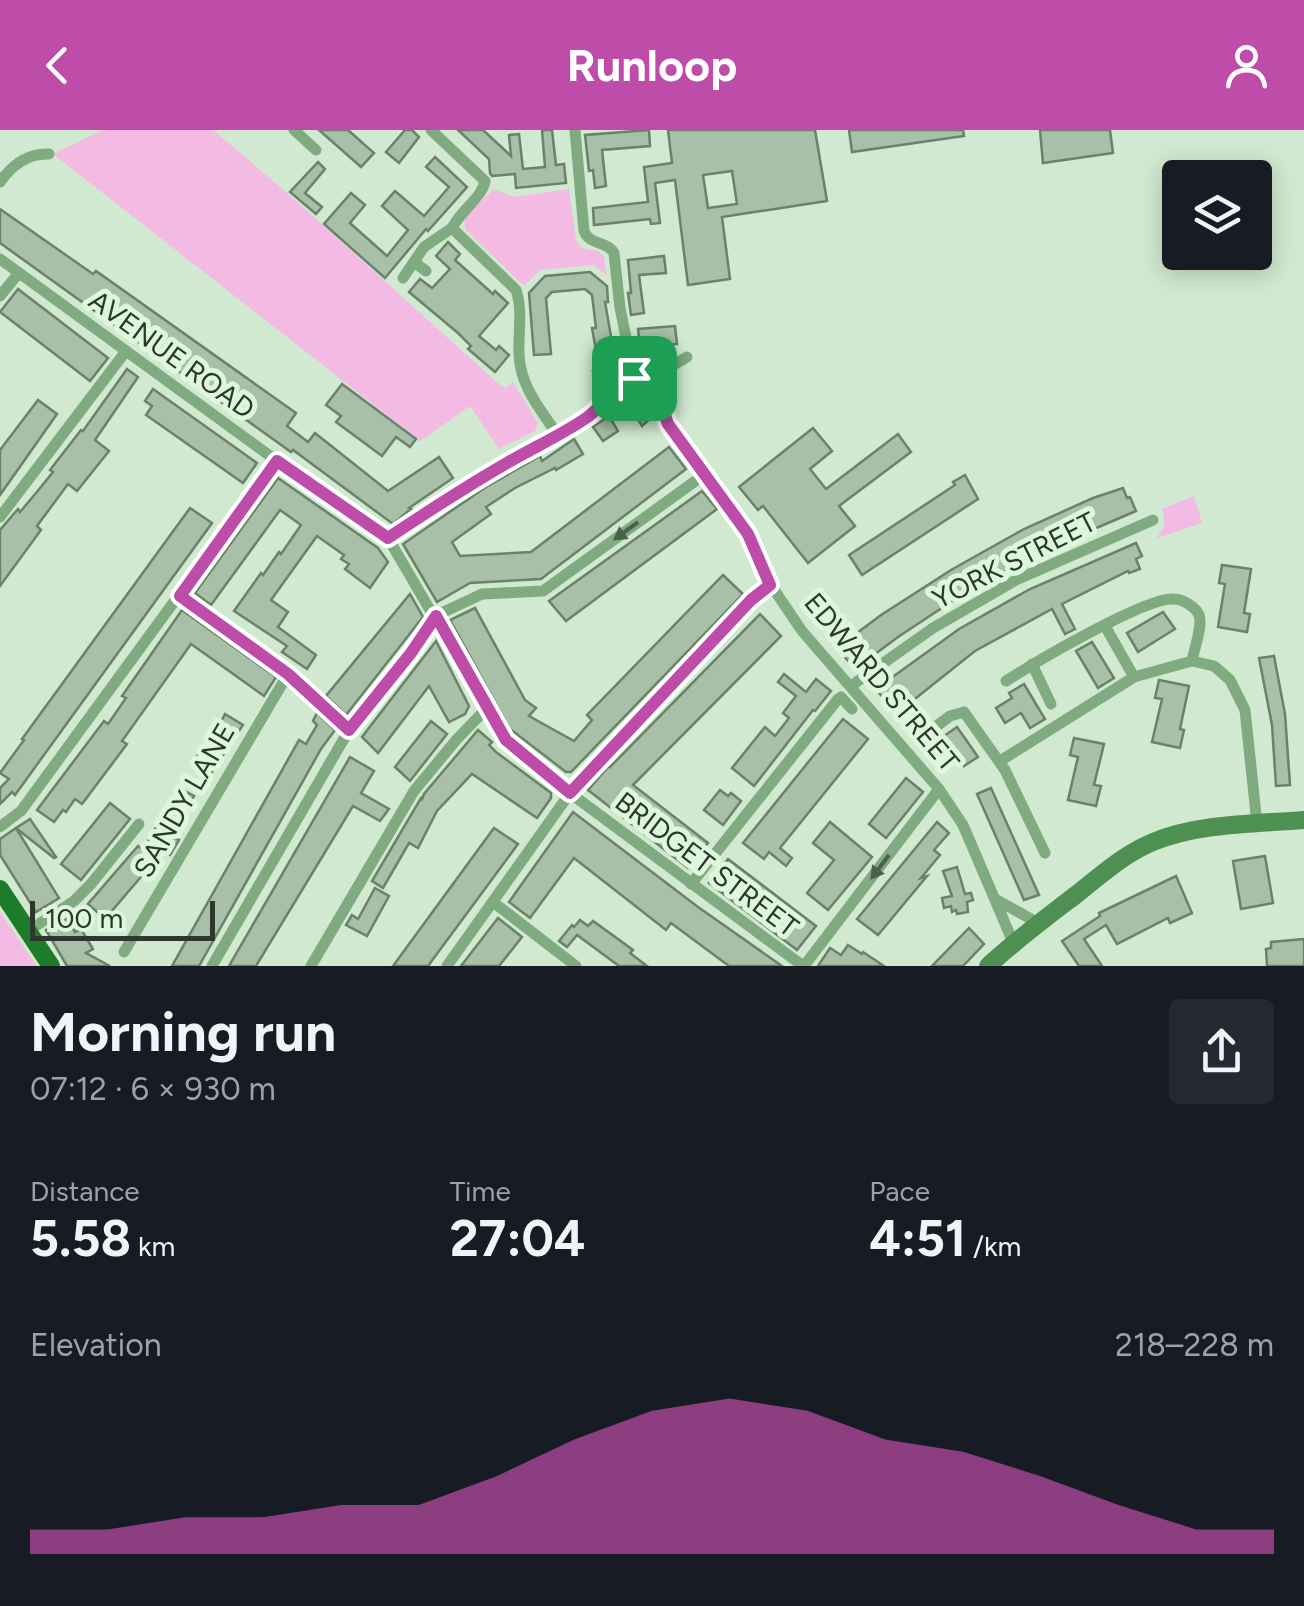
<!DOCTYPE html>
<html lang="en">
<head>
<meta charset="utf-8">
<style>
  :root { --surface:#171b24; --page:#242831; --text:#f1f3f6; --muted:#9ea1a6; --accent:#be4da9 }
  body { margin:0; font-family:Figtree,sans-serif; background:var(--page); color:var(--text); height:100vh; display:flex; flex-direction:column; font-size:38px; white-space:nowrap }
  * { box-sizing:border-box; margin:0 }
  p { font-size:32px; color:var(--muted) }
  .icon { flex:none; width:55px; height:55px; fill:none; stroke:currentColor; stroke-width:2; stroke-linecap:round; stroke-linejoin:round }
  .map { position:relative; height:836px; overflow:hidden }
  .panel { display:flex; flex-direction:column; background:var(--surface); flex:1 }
  .panel>* { flex:none }
  .fabs { position:absolute; left:1162px; top:30px; display:grid; gap:20px }
  .fabs a { display:grid; place-items:center; width:110px; height:110px; border-radius:10px; background:var(--surface); box-shadow:0 5px 25px #0003; font-size:50px }
  .scale { position:absolute; left:30px; bottom:25px; width:185px; box-sizing:border-box; padding-left:10px; border:5px solid #2d372e; border-top:0; font-size:28px; line-height:35px; white-space:nowrap; color:#2d372e; -webkit-text-stroke:8px #ddf7dd; paint-order:stroke }
  .pin { position:absolute; display:grid; place-items:center; width:85px; height:85px; color:#fff; margin:-42px; border-radius:20px; box-shadow:0 5px 15px #0006 }
  .round { display:grid; place-items:center; flex:none; width:105px; height:105px; border-radius:10px; background:var(--page) }
  .head { display:flex; align-items:center; justify-content:space-between; height:170px; padding:0 30px }
  h1 { font-size:55px; font-weight:700; line-height:75px }
  .metrics { display:grid; grid-template-columns:repeat(3,1fr); gap:15px; height:170px; padding:10px 30px }
  .metrics div { display:grid; align-content:center }
  .metrics b { font-size:50px; font-weight:700 }
  .metrics small { font-size:28px; font-weight:400 }
  .metrics p { font-size:28px }
  .chart { height:280px; padding:20px 30px }
  .chart p { display:flex; justify-content:space-between }
  .chart svg { width:100%; height:180px; margin-top:10px; fill:var(--accent); opacity:.7 }
  header { display:flex; justify-content:space-between; align-items:center; height:130px; padding:0 30px; background:var(--accent); color:#fff; font-size:45px; font-weight:700 }
  .map>svg:first-child { display:block }
  .green { fill:#f3bae4 }
  .building { fill:#a7c0a7; stroke:#6a816a; stroke-width:2.5; fill-rule:evenodd }
  .lines { fill:none; stroke-linecap:round; stroke-linejoin:round }
  .street { stroke:#80ab81; stroke-width:11 }
  .secondary { stroke:#4d9052; stroke-width:18 }
  .primary { stroke:#1d7b2c; stroke-width:18 }
  .oneway { fill:#4a604b }
  .route-casing { stroke:#fff; stroke-width:20 }
  .route { stroke:#be4da9; stroke-width:12 }
  .labels { text-anchor:middle; stroke-width:10; stroke-linejoin:round; paint-order:stroke }
  .street-label { font-size:28px; fill:#2d372e; stroke:#ddf7dd }
</style>
</head>
<body>
<header><svg class="icon" aria-label="back" viewBox="0 0 24 24"><path d="M15 5l-7 7 7 7"/></svg>Runloop<svg class="icon" aria-label="person" viewBox="0 0 24 24"><circle cx="12" cy="8" r="4"/><path d="M4 21q1-7 8-7t8 7"/></svg></header>
<div class="map">
<svg width="1304" height="836" viewBox="0 0 1304 836">
  <rect width="100%" height="100%" fill="#d0e9d0"/>
  <g class="green">
    <path d="M103,0H213L286,62L500,255L506,258L513,252L538,293L535,301L499,319L470,276L420,311L53,24Z"/>
    <path d="M494,59L514,67L569,59L576,110L581,118L597,121L604,126L607,146L594,135L540,140L524,156L466,100L464,91L466,86Z"/>
    <path d="M1194,366L1202,393L1157,408L1165,394L1162,379Z"/>
    <path d="M0,782L37,836H0Z"/>
  </g>
  <g class="building">
    <path d="M319,0H348L374,23L361,37Z"/>
    <path d="M405,0H412L419,7L399,33L386,22Z"/>
    <path d="M458,0H483L511,26L509,5L519,4L523,39L545,37L542,0H552L556,35L564,34L566,53L516,58L515,44L492,46L490,43L489,29Z"/>
    <path d="M649,0L650,16L602,20L606,56L595,58L593,40L589,41L585,5Z"/>
    <path d="M668,0H815L827,71L722,87L730,149L688,155L675,50L655,53L660,93L651,94L650,89L594,95L593,78L648,72L644,37L672,33ZM732,41L737,74L708,78L703,45Z"/>
    <path d="M849,0H963L964,6L852,22Z"/>
    <path d="M1040,0H1110L1113,23L1043,33Z"/>
    <path d="M435,27L467,57L428,101L426,99L385,148L324,94L351,63L365,75L350,93L387,126L408,100L382,76L395,61L424,86L449,57L426,37Z"/>
    <path d="M318,32L325,39L305,63L322,77L316,84L290,62Z"/>
    <path d="M0,79L93,144L96,141L296,283L287,296L308,312L315,303L388,361L439,327L453,348L409,378L411,379L393,394L293,320L291,322L277,312L0,113Z"/>
    <path d="M448,112L460,124L455,130L493,164L495,161L508,173L479,206L496,220L499,216L509,225L495,242L468,219L471,216L458,203L409,162L420,149L432,158L450,139L436,126Z"/>
    <path d="M664,126L666,143L639,145L644,183L631,185L628,163H631L628,130Z"/>
    <path d="M590,142L607,156L608,172H605L612,212L606,213L610,232L618,242L604,253L593,241L599,237L592,198H596L592,165L585,159L552,162L546,168L551,224L534,225L529,163L545,146Z"/>
    <path d="M18,159L108,228L90,251L0,182Z"/>
    <path d="M675,196L677,214L640,217L638,199Z"/>
    <path d="M127,239L138,247L95,310L109,321L77,361L68,354L37,396L41,400L0,456V400L18,379L20,382L36,363L53,342L50,340L81,300L83,301Z"/>
    <path d="M342,254L416,309L410,317L396,307L382,326L336,292L341,286L326,275Z"/>
    <path d="M153,259L257,333L243,353L146,285L152,276L145,271Z"/>
    <path d="M637,265L653,286L642,296L633,281L630,284L622,275Z"/>
    <path d="M38,270L57,284L0,365V320Z"/>
    <path d="M609,286L618,301L603,311L593,297Z"/>
    <path d="M813,298L832,321L810,339L826,359L898,304L911,322L839,376L855,396L808,433L763,376L758,380L739,357Z"/>
    <path d="M574,309L583,324L556,340L555,338L515,358L486,377L491,384L452,412L460,426L531,422L669,317L686,339L541,449L470,453L437,472L403,414L486,357L540,326L542,331Z"/>
    <path d="M965,345L978,369L862,445L849,425L955,355L953,352Z"/>
    <path d="M278,348L378,418L388,432L370,458L345,439L349,434L341,429L344,425L317,406L271,470L288,482L278,497L316,525L307,539L282,522L287,516L234,481L261,443L263,445L279,422L281,424L301,395L280,380L211,475L195,463Z"/>
    <path d="M1123,358L1127,368L1130,367L1136,381L1038,423L963,464L898,507L855,539L837,518L881,485L951,440L1024,399L1093,368Z"/>
    <path d="M702,361L717,379L566,491L549,471Z"/>
    <path d="M190,378L212,393L15,665L12,662L0,674V658L9,649L0,643L24,610L22,609Z"/>
    <path d="M1136,413L1142,426L1136,429L1140,439L1129,443L1128,441L1062,474L1075,499L1065,504L1052,479L975,521L896,584L876,559L959,499L1030,459Z"/>
    <path d="M1222,435L1251,439L1244,483L1250,484L1247,502L1218,497L1225,454L1219,453Z"/>
    <path d="M723,445L743,464L571,642H566L510,599L450,490L475,478L525,570L536,578L529,586L574,611L592,590L587,585Z"/>
    <path d="M410,464L423,487L346,585L326,566Z"/>
    <path d="M182,480L276,547L264,566L191,514L122,611L127,614L82,674L75,669L66,682L63,680L54,692L37,680L104,591L108,594L126,568L122,566Z"/>
    <path d="M1163,482L1175,499L1138,522L1127,503Z"/>
    <path d="M760,484L781,506L633,655L708,713L688,738L588,660L609,636L610,637Z"/>
    <path d="M436,511L469,576L465,584L449,592L429,556L378,623L362,607Z"/>
    <path d="M1092,512L1114,548L1098,558L1076,521Z"/>
    <path d="M1274,526L1285,584L1290,655L1276,656L1272,595L1259,528Z"/>
    <path d="M784,544L806,562L816,549L831,561L815,581L813,580L754,656L732,638L765,597L775,606L789,588L783,583L796,566L778,552Z"/>
    <path d="M1159,550L1189,556L1180,599L1184,600L1180,618L1152,612L1162,569L1155,568Z"/>
    <path d="M1024,554L1045,589L1030,598L1021,583L1005,593L996,578L1012,568L1009,563Z"/>
    <path d="M317,583L335,600L321,619L199,836H172L299,610L306,614L317,595L313,591Z"/>
    <path d="M225,584L243,595L211,643L193,633L202,617L207,620Z"/>
    <path d="M843,589L868,609L780,718L792,728L786,736L769,722L764,729L743,713Z"/>
    <path d="M431,591L447,604L410,651L395,637Z"/>
    <path d="M957,597L978,627L964,636L944,606Z"/>
    <path d="M478,600L492,612L489,615L496,622L551,663V668L537,688L472,644L437,681L418,718L409,713L383,758L372,751L421,668L422,669L424,664Z"/>
    <path d="M1074,608L1104,614L1094,655L1101,656L1096,676L1068,670L1078,627L1070,625Z"/>
    <path d="M350,627L374,641L361,663L389,679L380,691L353,676L256,836H229Z"/>
    <path d="M906,648L923,662L886,708L869,694Z"/>
    <path d="M991,658L1039,765L1024,770L977,664Z"/>
    <path d="M183,660L194,666L171,706L179,710L170,725L163,721L105,789L88,774L138,716L143,720L156,697L158,699Z"/>
    <path d="M720,660L728,666L731,663L741,671L723,695L704,680Z"/>
    <path d="M110,673L130,689L81,750L61,734Z"/>
    <path d="M573,682L698,777L782,836H729L671,793L666,800L574,728L530,788L509,772Z"/>
    <path d="M30,689L56,727L54,728L16,698Z"/>
    <path d="M830,692L872,727L828,780L807,763L834,730L813,713Z"/>
    <path d="M937,692L949,703L934,720L940,725L921,748L927,746L878,805L857,789Z"/>
    <path d="M16,698L59,768L36,782L0,725V709Z"/>
    <path d="M494,698L518,714L428,836H393Z"/>
    <path d="M1265,726L1273,773L1241,779L1233,731Z"/>
    <path d="M728,729L816,796L797,820L709,753Z"/>
    <path d="M957,737L965,764L971,763L973,770L967,772L968,782L957,784L956,780L952,782L951,776L944,778L942,768L952,766L943,741Z"/>
    <path d="M1176,746L1192,783L1170,793L1168,788L1117,814L1106,795L1084,809L1102,836H1079L1062,811L1100,786L1099,783Z"/>
    <path d="M375,758L389,766L367,806L346,795L352,785L358,789Z"/>
    <path d="M498,788L522,807L499,836H461Z"/>
    <path d="M67,789L75,802L81,799L93,819L86,823L110,836H67L46,800Z"/>
    <path d="M580,790L588,796L593,791L633,820L630,823L647,836H619L577,805L567,817L559,811L572,795L574,797Z"/>
    <path d="M969,798L984,814L963,836H932Z"/>
    <path d="M1304,809V836H1267L1266,819L1271,818V812Z"/>
    <path d="M848,815L862,824L863,822L884,836H818L830,818L841,825Z"/>
  </g>
  <g class="lines">
    <g class="street">
      <path d="M294,0L316,20"/>
      <path d="M431,0L485,51C482,68 461,80 452,98"/>
      <path d="M575,0L584,101C589,115 607,111 614,123L620,178L634,247"/>
      <path d="M0,52C12,35 27,23 49,24"/>
      <path d="M0,129L277,331L388,408L506,610L570,663L803,836"/>
      <path d="M414,132L426,141"/>
      <path d="M403,148L424,117L452,98L516,160C523,180 518,203 519,224C520,256 540,279 557,304"/>
      <path d="M0,166L18,144"/>
      <path d="M687,227L670,237L654,252L668,293L748,404L771,455L802,501L939,659L963,695L1013,812"/>
      <path d="M0,387L126,221"/>
      <path d="M388,408L490,343L581,292L598,279L626,251L640,246L654,252"/>
      <path d="M180,466L288,544L349,600"/>
      <path d="M435,486L482,464L543,461L705,344"/>
      <path d="M1105,496L1134,547"/>
      <path d="M1032,534L1051,574"/>
      <path d="M1006,551C1034,533 1147,466 1174,469C1182,469 1196,477 1199,485C1203,496 1194,519 1192,531"/>
      <path d="M851,556L933,498L1016,450L1153,390"/>
      <path d="M925,605L950,586L964,582L1005,640L1045,723"/>
      <path d="M1000,631L1134,547L1192,531L1214,536L1230,550L1245,580L1257,694"/>
      <path d="M0,697L21,681L277,331"/>
      <path d="M691,754L838,569L841,567L852,579"/>
      <path d="M997,770L1038,793"/>
      <path d="M493,772L576,836"/>
      <path d="M28,801L74,771L91,754L139,694"/>
      <path d="M124,822L288,544"/>
      <path d="M212,836L349,600L411,523L435,486"/>
      <path d="M311,836L414,661L457,609L487,578"/>
      <path d="M447,836L570,663L751,470L771,455"/>
      <path d="M804,836L939,659"/>
    </g>
    <path class="secondary" d="M988,836C1016,810 1047,787 1077,764C1101,745 1124,724 1153,712C1199,693 1255,694 1304,690"/>
    <path class="primary" d="M0,759L51,836"/>
  </g>
  <defs><path id="oneway-solid" d="M-6-.8H1V-3.2L6.5 0L1 3.2V.8H-6Z" transform="scale(2.5)"/></defs>
  <g class="oneway">
    <use href="#oneway-solid" transform="translate(626 401) rotate(144)"/>
    <use href="#oneway-solid" transform="translate(880 737) rotate(127)"/>
  </g>
  <g class="lines">
    <g class="route-casing">
      <path id="route" d="M645,246C662,254 661,277 668,294L748,404L770,455L751,470L570,663L506,610L436,486L411,523L349,600L288,544L180,466L277,331L388,408C427,382 467,356 507,333C534,317 564,304 589,286C607,272 620,247 645,246Z"/>
    </g>
    <use href="#route" class="route"/>
  </g>
  <g class="labels">
    <g class="street-label">
      <text transform="translate(172 224) rotate(36)" y="10">AVENUE ROAD</text>
      <text transform="translate(1014 430) rotate(-27)" y="10">YORK STREET</text>
      <text transform="translate(882 552) rotate(50)" y="10">EDWARD STREET</text>
      <text transform="translate(184 670) rotate(-60)" y="10">SANDY LANE</text>
      <text transform="translate(707 734) rotate(37)" y="10">BRIDGET STREET</text>
    </g>
  </g>
</svg>
<div class="fabs">
<a><svg class="icon" aria-label="layers" viewBox="0 0 24 24"><path d="M12 4l9 5-9 5-9-5zM3 14l9 5 9-5"/></svg></a>
</div>
<div class="scale">100 m</div>
<div class="pin" style="left:634px;top:248px;background:#1e9e55"><svg class="icon" aria-label="arrive" viewBox="0 0 24 24"><path d="M6 21V4h12l-3 4 3 4H6"/></svg></div>
</div>
<section class="panel">
<div class="head"><div><h1>Morning run</h1><p>07:12 · 6 × 930 m</p></div><a class="round"><svg class="icon" aria-label="share" viewBox="0 0 24 24"><path d="M12 15V3M7 8l5-5 5 5M5 13v7h14v-7"/></svg></a></div>
<div class="metrics">
<div><p>Distance</p><b>5.58<small> km</small></b></div>
<div><p>Time</p><b>27:04</b></div>
<div><p>Pace</p><b>4:51<small> /km</small></b></div>
</div>
<div class="chart"><p><span>Elevation</span>218–228 m</p>
<svg viewBox="0 0 160 44" preserveAspectRatio="none"><path d="M0 44V38L10 38L20 35L30 35L40 32L50 32L60 25L70 16L80 9L90 6L100 9L110 16L120 19L130 25L140 32L150 38L160 38V44z"/></svg>
</div>
</section>
</body>
</html>
